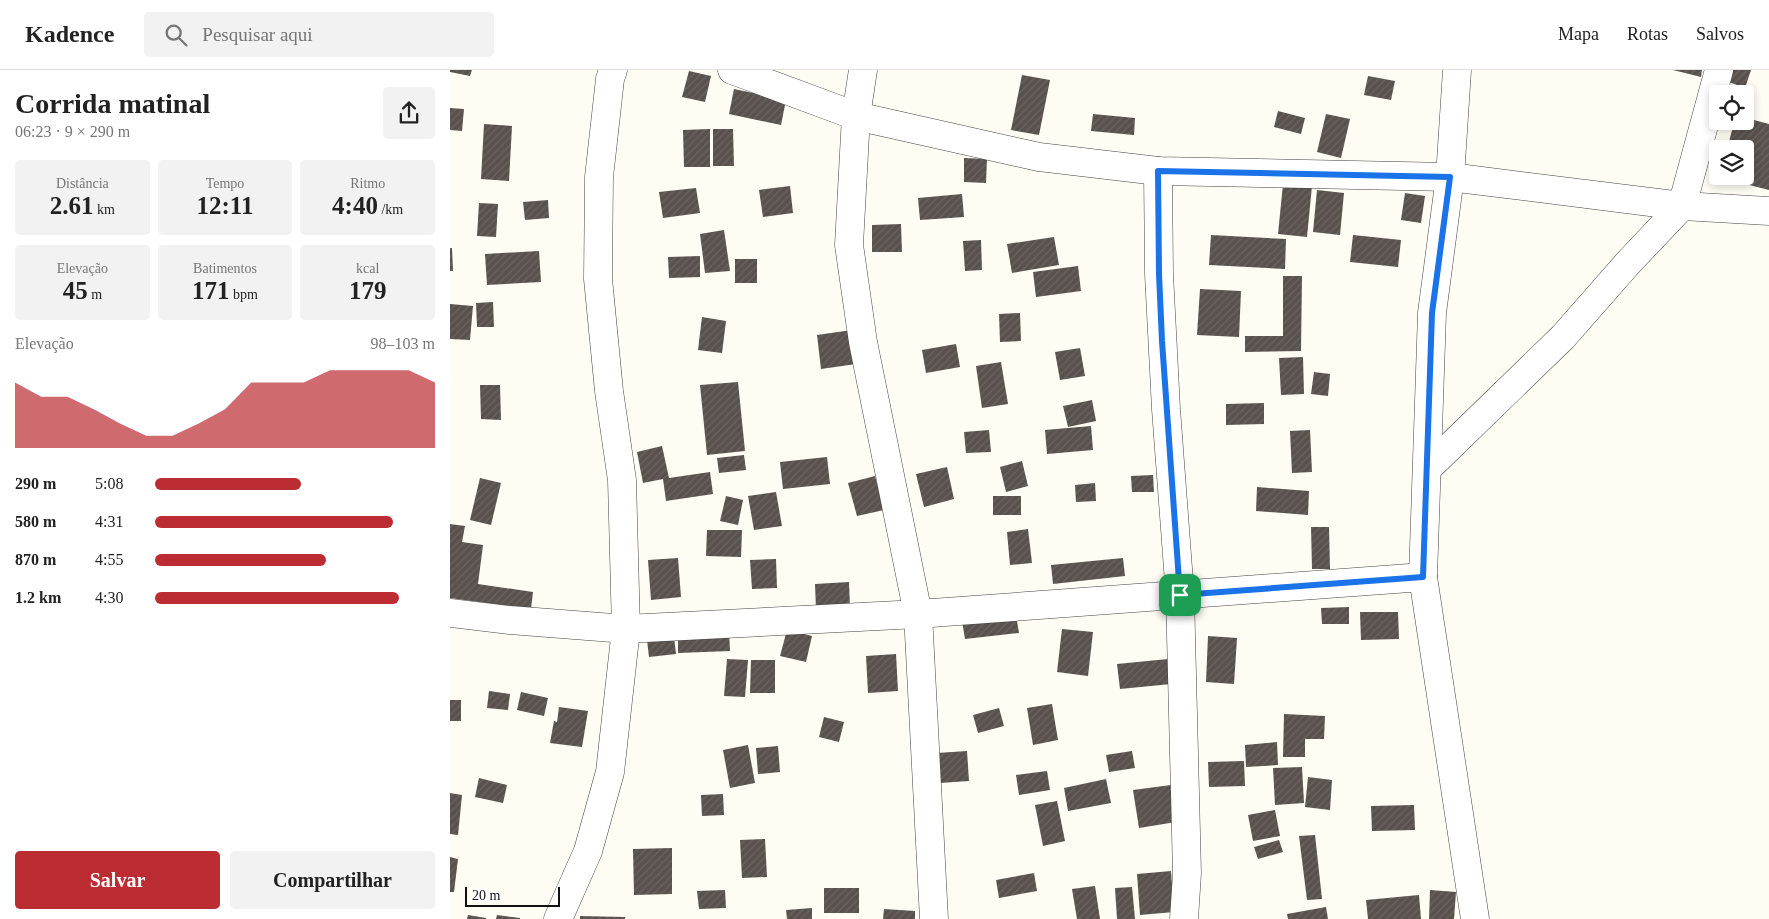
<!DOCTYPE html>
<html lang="pt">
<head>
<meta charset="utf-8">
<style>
  :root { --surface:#fff; --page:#f2f2f2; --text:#222; --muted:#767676; --line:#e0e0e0; --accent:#bc2c33 }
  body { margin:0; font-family:Georgia,serif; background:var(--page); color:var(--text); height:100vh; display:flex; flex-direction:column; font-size:19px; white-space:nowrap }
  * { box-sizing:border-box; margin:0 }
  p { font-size:16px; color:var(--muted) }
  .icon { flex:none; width:28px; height:28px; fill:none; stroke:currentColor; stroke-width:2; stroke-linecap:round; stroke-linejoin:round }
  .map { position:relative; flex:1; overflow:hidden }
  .panel { display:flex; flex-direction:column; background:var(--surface); width:450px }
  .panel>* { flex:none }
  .controls { position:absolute; left:1259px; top:15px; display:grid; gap:10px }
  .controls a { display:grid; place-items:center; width:45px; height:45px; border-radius:5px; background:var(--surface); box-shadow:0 2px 8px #0003; font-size:25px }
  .scale { position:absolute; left:15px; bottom:12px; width:95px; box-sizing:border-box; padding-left:5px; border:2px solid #101010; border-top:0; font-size:14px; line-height:18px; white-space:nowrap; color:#101010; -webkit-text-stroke:4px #fff; paint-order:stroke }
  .pin { position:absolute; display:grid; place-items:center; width:42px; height:42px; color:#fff; margin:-21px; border-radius:10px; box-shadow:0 2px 8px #0006 }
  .round { display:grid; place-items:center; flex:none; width:52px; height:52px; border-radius:5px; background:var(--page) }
  .head { display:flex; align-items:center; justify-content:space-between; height:85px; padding:0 15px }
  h1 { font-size:28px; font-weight:700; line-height:38px }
  .figures { display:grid; grid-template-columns:repeat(3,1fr); gap:8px; height:85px; padding:5px 15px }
  .figures div { display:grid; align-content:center; border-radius:5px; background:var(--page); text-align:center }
  .figures b { font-size:25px; font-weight:700 }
  .figures small { font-size:14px; font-weight:400 }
  .figures p { font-size:14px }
  .chart { height:140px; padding:10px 15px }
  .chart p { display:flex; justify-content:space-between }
  .chart svg { width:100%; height:90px; margin-top:5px; fill:var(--accent); opacity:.7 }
  .button { display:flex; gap:10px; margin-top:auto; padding:10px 15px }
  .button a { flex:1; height:58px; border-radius:5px; background:var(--accent); color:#fff; font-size:20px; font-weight:700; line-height:58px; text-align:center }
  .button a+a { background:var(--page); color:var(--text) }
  ul { padding:0 15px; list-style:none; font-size:16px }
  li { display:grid; grid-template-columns:80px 60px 1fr; align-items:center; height:38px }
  li i { height:12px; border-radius:6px; background:var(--accent) }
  header { display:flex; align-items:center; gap:30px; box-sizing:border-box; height:70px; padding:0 25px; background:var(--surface); border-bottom:1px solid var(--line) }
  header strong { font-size:24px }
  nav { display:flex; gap:28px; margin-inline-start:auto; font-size:18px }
  .search { width:350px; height:45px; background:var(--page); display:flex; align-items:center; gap:12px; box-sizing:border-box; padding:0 18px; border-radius:5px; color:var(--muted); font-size:19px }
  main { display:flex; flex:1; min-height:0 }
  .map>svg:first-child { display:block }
  .building { fill:url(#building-hatch) }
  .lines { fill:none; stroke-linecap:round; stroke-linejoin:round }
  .minor-casing { stroke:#434343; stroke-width:29 }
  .minor { stroke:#fff; stroke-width:28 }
  .route-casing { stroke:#fff; stroke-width:10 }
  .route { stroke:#1a73e8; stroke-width:6 }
</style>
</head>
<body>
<header>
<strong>Kadence</strong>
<div class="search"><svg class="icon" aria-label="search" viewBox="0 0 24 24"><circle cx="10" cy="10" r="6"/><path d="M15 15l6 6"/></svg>Pesquisar aqui</div>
<nav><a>Mapa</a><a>Rotas</a><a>Salvos</a></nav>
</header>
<main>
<section class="panel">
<div class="head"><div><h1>Corrida matinal</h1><p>06:23 · 9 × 290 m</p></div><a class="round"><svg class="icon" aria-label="share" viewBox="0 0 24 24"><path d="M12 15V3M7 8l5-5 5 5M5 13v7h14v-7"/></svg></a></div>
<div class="figures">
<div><p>Distância</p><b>2.61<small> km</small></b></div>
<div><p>Tempo</p><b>12:11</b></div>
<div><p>Ritmo</p><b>4:40<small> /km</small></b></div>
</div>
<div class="figures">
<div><p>Elevação</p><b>45<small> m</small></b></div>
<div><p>Batimentos</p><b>171<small> bpm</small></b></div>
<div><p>kcal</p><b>179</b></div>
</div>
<div class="chart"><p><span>Elevação</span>98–103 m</p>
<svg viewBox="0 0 160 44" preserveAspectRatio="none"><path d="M0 44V12L10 19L20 19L30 25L40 32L50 38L60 38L70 32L80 25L90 12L100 12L110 12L120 6L130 6L140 6L150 6L160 12V44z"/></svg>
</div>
<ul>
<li><b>290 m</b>5:08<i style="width:52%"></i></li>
<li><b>580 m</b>4:31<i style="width:85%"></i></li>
<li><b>870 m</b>4:55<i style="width:61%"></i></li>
<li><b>1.2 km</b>4:30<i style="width:87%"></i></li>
</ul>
<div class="button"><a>Salvar</a><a>Compartilhar</a></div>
</section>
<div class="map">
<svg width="1319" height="849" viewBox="0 0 1319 849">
  <defs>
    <pattern id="building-hatch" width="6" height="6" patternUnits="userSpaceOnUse" patternTransform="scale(1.25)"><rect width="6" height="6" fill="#58514d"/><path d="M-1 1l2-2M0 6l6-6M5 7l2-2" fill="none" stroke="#6b6562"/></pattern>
  </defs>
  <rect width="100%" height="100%" fill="#fffcf3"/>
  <g class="building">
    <path d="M0,0H22L20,6L0,2Z"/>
    <path d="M1223,0H1252L1251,7Z"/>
    <path d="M1283,0H1301L1295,18L1279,12Z"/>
    <path d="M239,1L261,6L255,32L232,27Z"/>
    <path d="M572,5L600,10L589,65L561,60Z"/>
    <path d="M918,6L945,11L941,30L914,25Z"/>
    <path d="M284,19L336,30L331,55L279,44Z"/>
    <path d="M0,38L14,39L12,61L0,60Z"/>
    <path d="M828,41L855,48L851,64L824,57Z"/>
    <path d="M643,44L685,48L684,65L641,61Z"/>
    <path d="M876,44L900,49L891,88L867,82Z"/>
    <path d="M1300,49L1319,54V120L1268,107L1295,106V79H1277L1284,53L1298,57Z"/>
    <path d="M34,54L62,56L59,111L31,109Z"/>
    <path d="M260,59V97H234L233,60Z"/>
    <path d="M263,59H283L284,96H263Z"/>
    <path d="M514,88L537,89L536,113L514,112Z"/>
    <path d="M833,114L862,116L857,167L828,164Z"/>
    <path d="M340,116L343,143L313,147L309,120Z"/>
    <path d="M246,118L250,143L213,148L209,122Z"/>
    <path d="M867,120L894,123L890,165L863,162Z"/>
    <path d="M955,123L975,126L971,153L951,150Z"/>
    <path d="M512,124L514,147L470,150L468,128Z"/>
    <path d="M98,130L99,148L75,150L73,132Z"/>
    <path d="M29,133L48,134L46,167L27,166Z"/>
    <path d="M451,154L452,182H422V155Z"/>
    <path d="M274,160L280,201L255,203L250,164Z"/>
    <path d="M761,165L836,169L835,199L759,195Z"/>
    <path d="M903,165L951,170L948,197L900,192Z"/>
    <path d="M604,167L609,195L562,203L557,174Z"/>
    <path d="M531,170L532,200L515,201L513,171Z"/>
    <path d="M0,178H2L3,201H0Z"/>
    <path d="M89,181L91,212L37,215L35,184Z"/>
    <path d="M250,186V207L219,208L218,187Z"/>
    <rect x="285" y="189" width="22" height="24"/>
    <path d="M628,196L631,221L586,227L583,202Z"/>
    <path d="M833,206H852L851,281L795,282V266H833Z"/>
    <path d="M750,219L791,221L789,267L747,265Z"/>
    <path d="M43,232L44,257H27L26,233Z"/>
    <path d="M0,234L23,236L20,270L0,269Z"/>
    <path d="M570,243L571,271L550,272L549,244Z"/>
    <path d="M252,247L276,251L272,283L248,280Z"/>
    <path d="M402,260L406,294L371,299L367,265Z"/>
    <path d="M506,274L510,297L476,303L472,280Z"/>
    <path d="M630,278L635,306L610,310L605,282Z"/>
    <path d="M853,287L854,324L831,325L829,288Z"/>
    <path d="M551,292L558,334L532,338L526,296Z"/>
    <path d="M864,302L880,304L878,326L861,324Z"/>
    <path d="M288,312L295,381L257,385L250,315Z"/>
    <path d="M30,315H50L51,350L31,349Z"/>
    <path d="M642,330L646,351L618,357L613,336Z"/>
    <path d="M814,333V354L776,355V334Z"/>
    <path d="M641,356L643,380L597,384L595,360Z"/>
    <path d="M539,360L541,382L516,383L514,362Z"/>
    <path d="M860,360L862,402L842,403L840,361Z"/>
    <path d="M212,376L219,408L260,402L263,424L216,431L213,409L193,413L187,382Z"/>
    <path d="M294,385L296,400L269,403L267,388Z"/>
    <path d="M377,387L380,414L333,419L330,392Z"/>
    <path d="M572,391L578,416L556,422L550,397Z"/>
    <path d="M497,397L504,429L474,437L466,404Z"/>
    <path d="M703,405L704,422H682L681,406Z"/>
    <path d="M425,406L434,440L407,446L398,413Z"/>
    <path d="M30,408L51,413L41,455L20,450Z"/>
    <path d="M645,413L646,431L626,432L625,415Z"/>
    <path d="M807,417L859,421L858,445L806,441Z"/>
    <path d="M326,422L332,456L304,460L298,426Z"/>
    <path d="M276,426L293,430L288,455L270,451Z"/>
    <rect x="543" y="426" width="28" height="19"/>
    <path d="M0,454L15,456L12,472L33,475L28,514L83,522L81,539L0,528Z"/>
    <path d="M861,457H879L880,499H862Z"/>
    <path d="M578,459L582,493L560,495L557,462Z"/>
    <path d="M257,460H292L291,487L256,486Z"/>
    <path d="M228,488L231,527L201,530L198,490Z"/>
    <path d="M673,488L675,506L603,514L601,495Z"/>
    <path d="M326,489L327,518L302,519L300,490Z"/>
    <path d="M399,512L400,538L366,540L365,514Z"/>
    <path d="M899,537V554H872L871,538Z"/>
    <path d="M910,542H948L949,569L911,570Z"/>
    <path d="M566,545L569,563L515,569L512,551Z"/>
    <path d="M612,559L643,562L638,606L607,602Z"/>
    <path d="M337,560L362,566L356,592L330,586Z"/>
    <path d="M279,562L280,581L228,583V564Z"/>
    <path d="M758,566L787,568L784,614L756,612Z"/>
    <path d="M224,567L226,584L199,587L197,570Z"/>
    <path d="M446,584L448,621L418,623L416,586Z"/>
    <path d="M277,589L298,590L295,627L274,626Z"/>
    <path d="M718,589L721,614L670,619L667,594Z"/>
    <path d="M301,590H325V623H300Z"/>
    <path d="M39,621L60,624L58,640L37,638Z"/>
    <path d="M71,622L98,628L94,646L67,640Z"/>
    <rect x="0" y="630" width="11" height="21"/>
    <path d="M602,634L608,670L583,675L577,638Z"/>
    <path d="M109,637L138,641L132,677L100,673L104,651L107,652Z"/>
    <path d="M549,638L554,656L528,663L523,645Z"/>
    <path d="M834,644L875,646L874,669H855V687H833Z"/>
    <path d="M374,647L394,652L389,672L369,667Z"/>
    <path d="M827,672L828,695L796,697L795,675Z"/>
    <path d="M298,675L305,713L280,718L273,680Z"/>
    <path d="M328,676L330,702L308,704L306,678Z"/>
    <path d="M517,681L519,711L490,713L487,683Z"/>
    <path d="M682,681L685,698L659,702L656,685Z"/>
    <path d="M794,691L795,716L759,717L758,692Z"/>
    <path d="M852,697L854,733L825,735L823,698Z"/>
    <path d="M597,701L600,720L569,725L566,705Z"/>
    <path d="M858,707L882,710L880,740L855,737Z"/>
    <path d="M29,708L57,715L53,733L25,727Z"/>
    <path d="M656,709L661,733L618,741L614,718Z"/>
    <path d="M721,715L726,752L689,758L683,720Z"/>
    <path d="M0,723L12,725L8,765L0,764Z"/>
    <path d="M273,724L274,745L252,746L251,725Z"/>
    <path d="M607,731L615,771L593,776L585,735Z"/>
    <path d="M964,735L965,760L922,761L921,736Z"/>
    <path d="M825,740L830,766L803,771L798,745Z"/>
    <path d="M865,765L872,829L857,830L849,766Z"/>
    <path d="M315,769L317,807L292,808L290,770Z"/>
    <path d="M829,770L833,782L808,789L804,777Z"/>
    <path d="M222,778V824L184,825L183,779Z"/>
    <path d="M0,787L8,789L4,822H0Z"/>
    <path d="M721,801L724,842L690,845L687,804Z"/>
    <path d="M584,803L587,821L549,828L546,810Z"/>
    <path d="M645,816L650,849H627L622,819Z"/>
    <path d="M682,817L685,849H667L665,818Z"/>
    <rect x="374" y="818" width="35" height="25"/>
    <path d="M275,820L276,838L249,839L247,821Z"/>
    <path d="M980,820L1006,822L1004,849H979Z"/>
    <path d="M969,825L971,849H918L916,830Z"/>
    <path d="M876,837L878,849H838L837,844Z"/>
    <path d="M362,838V849H337L336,840Z"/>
    <path d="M434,839L465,841V849H433Z"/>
    <path d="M18,845L36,848V849H17Z"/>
    <path d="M47,845L70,848V849H46Z"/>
    <path d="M130,846L175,847V849H130Z"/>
  </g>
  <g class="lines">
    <g class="minor-casing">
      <g id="minor">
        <path d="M282,0L406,46L589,87L708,101L1000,107L1232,136L1319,141"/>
        <path d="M413,0L406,46L399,175L413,272L468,544L484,849"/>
        <path d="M1007,0L1000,107L982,243L973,507L1025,849"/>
        <path d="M708,101L709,204L716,339L730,525L737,803L734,849"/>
        <path d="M978,398L1113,267L1178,193L1232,136L1269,0"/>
        <path d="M0,543L60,550L176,559L468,544L973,507"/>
        <path d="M108,849L138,781L160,702L176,559L172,410L159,321L148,209L149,107L160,9L163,0"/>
      </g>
    </g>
    <use href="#minor" class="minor"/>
  </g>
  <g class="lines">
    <g class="route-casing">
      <path id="route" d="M708,101L1000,107L982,243L973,507L730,525L712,271L709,204Z"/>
    </g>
    <use href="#route" class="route"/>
  </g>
</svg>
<div class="controls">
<a><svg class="icon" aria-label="locate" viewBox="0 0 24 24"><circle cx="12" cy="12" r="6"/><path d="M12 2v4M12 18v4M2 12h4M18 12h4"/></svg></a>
<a><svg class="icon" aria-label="layers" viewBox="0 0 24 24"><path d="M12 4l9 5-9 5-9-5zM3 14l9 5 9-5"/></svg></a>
</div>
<div class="scale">20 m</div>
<div class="pin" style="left:730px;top:525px;background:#1e9e55"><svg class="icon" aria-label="arrive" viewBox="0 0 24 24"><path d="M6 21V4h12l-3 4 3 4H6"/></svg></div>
</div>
</main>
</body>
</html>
